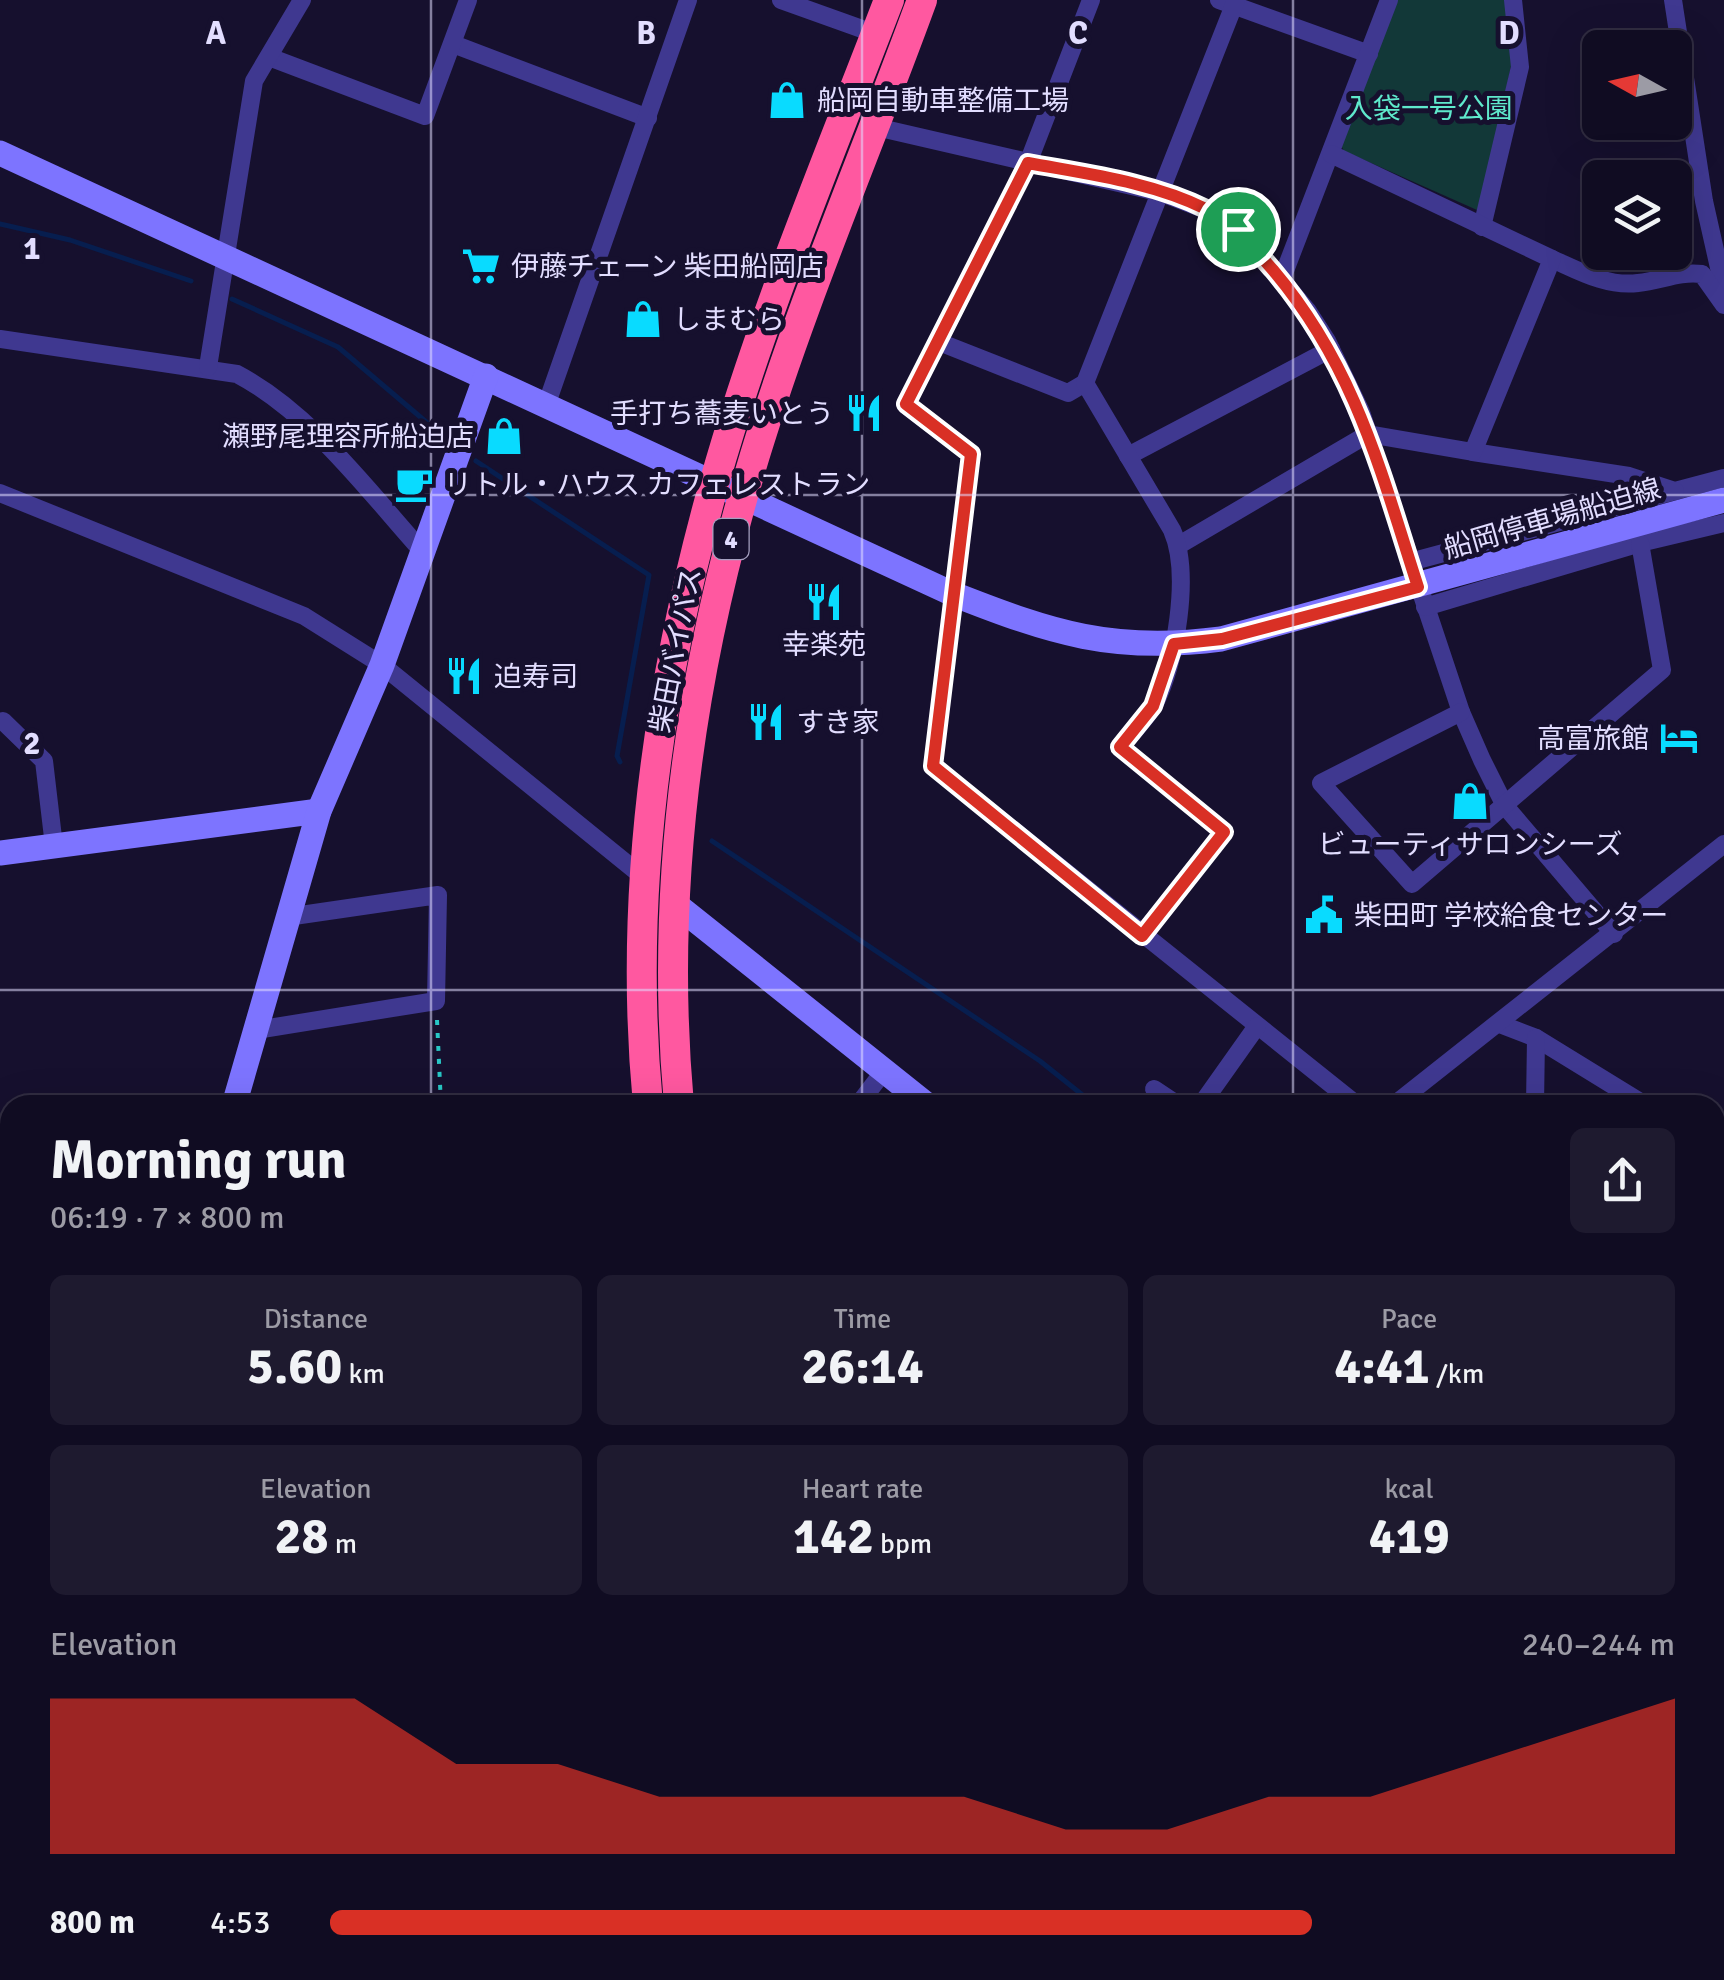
<!DOCTYPE html>
<html lang="en">
<head>
<meta charset="utf-8">
<style>
  :root { --surface:#100c22; --page:#1e1a2f; --text:#f1f3f6; --muted:#9c9ba5; --line:#302c40; --accent:#d93025 }
  body { margin:0; font-family:Signika,"Noto Sans JP",sans-serif; background:var(--page); color:var(--text); height:100vh; display:flex; flex-direction:column; font-size:38px; white-space:nowrap }
  * { box-sizing:border-box; margin:0 }
  p { font-size:32px; color:var(--muted) }
  .icon { flex:none; width:55px; height:55px; fill:none; stroke:currentColor; stroke-width:2; stroke-linecap:round; stroke-linejoin:round }
  .map { position:relative; flex:1; overflow:hidden }
  .details { position:absolute; left:0px; top:1095px; width:1725px; height:885px; display:flex; flex-direction:column; background:var(--surface); border-radius:30px 30px 0 0; box-shadow:0 10px 40px #0002,0 0 0 2px var(--line) }
  .details>* { flex:none }
  .needle { width:65px; rotate:278deg }
  .tools { position:absolute; left:1582px; top:30px; display:grid; gap:20px }
  .tools a { display:grid; place-items:center; width:110px; height:110px; border-radius:15px; background:var(--surface); box-shadow:0 10px 40px #0002,0 0 0 2px var(--line); font-size:50px }
  .pin { position:absolute; display:grid; place-items:center; width:85px; height:85px; color:#fff; margin:-42px; border:5px solid #fff; border-radius:50%; box-shadow:0 2px 10px #0007 }
  .round { display:grid; place-items:center; flex:none; width:105px; height:105px; border-radius:15px; background:var(--page) }
  .summary { display:flex; align-items:center; justify-content:space-between; height:170px; padding:0 50px }
  h1 { font-size:55px; font-weight:700; line-height:75px }
  .stats { display:grid; grid-template-columns:repeat(3,1fr); gap:15px; height:170px; padding:10px 50px }
  .stats div { display:grid; align-content:center; border-radius:15px; background:var(--page); text-align:center }
  .stats b { font-size:50px; font-weight:700 }
  .stats small { font-size:28px; font-weight:400 }
  .stats p { font-size:28px }
  .chart { height:280px; padding:20px 50px }
  .chart p { display:flex; justify-content:space-between }
  .chart svg { width:100%; height:180px; margin-top:10px; fill:var(--accent); opacity:.7 }
  ul { padding:0 50px; list-style:none; font-size:32px }
  li { display:grid; grid-template-columns:160px 120px 1fr; align-items:center; height:75px }
  li i { height:25px; border-radius:12px; background:var(--accent) }
  .map>svg:first-child { display:block }
  .green { fill:#123838 }
  .lines { fill:none; stroke-linecap:round; stroke-linejoin:round }
  .stream { stroke:#071e4f; stroke-width:5 }
  .path { stroke:#28c7c5; stroke-width:4; stroke-dasharray:5 8; stroke-linecap:butt }
  .street { stroke:#3f3890; stroke-width:18 }
  .secondary { stroke:#7d74ff; stroke-width:25 }
  .highway { stroke:#ff58a0; stroke-width:30 }
  .route-casing { stroke:#fff; stroke-width:20 }
  .route { stroke:#d93025; stroke-width:12 }
  .grid { fill:none; stroke:#e2ddff; stroke-width:2.5; stroke-opacity:0.55 }
  .labels { text-anchor:middle; stroke-width:10; stroke-linejoin:round; paint-order:stroke }
  .shield { fill:#16102e; stroke:#a5a0c0; stroke-width:2.5 }
  .shield-label { font-size:25px; font-weight:bold; fill:#e2ddff }
  .poi-label { font-size:28px; fill:#e2ddff; stroke:#16102e; text-anchor:start }
  .park-label { font-size:28px; fill:#5fe9cc; stroke:#16102e }
  .street-label { font-size:28px; fill:#e2ddff; stroke:#16102e }
  .grid-label { font-size:32px; text-anchor:middle; font-weight:bold; fill:#e2ddff; stroke:#16102e; stroke-width:10; stroke-linejoin:round; paint-order:stroke }
</style>
</head>
<body>
<div class="map">
<svg width="1724" height="1980" viewBox="0 0 1724 1980">
  <rect width="100%" height="100%" fill="#16102e"/>
  <g class="green">
    <path d="M1393,0H1505L1512,61L1484,198L1477,210L1344,151L1340,144Z"/>
    <path d="M0,1737H10V1854L0,1848Z"/>
  </g>
  <g class="lines">
    <g class="stream">
      <path d="M0,224L70,240L191,281"/>
      <path d="M232,299L338,347L438,432"/>
      <path d="M476,461L649,575L617,756L620,762"/>
      <path d="M712,841L1040,1061L1095,1105"/>
    </g>
    <path class="path" d="M437,1020L441,1105"/>
    <g class="street">
      <path d="M781,0L876,34"/>
      <path d="M1091,0L1028,163L906,405L971,454L933,766L1357,1105"/>
      <path d="M1219,0L1369,54"/>
      <path d="M1673,0L1704,201L1724,290"/>
      <path d="M453,44L648,118"/>
      <path d="M269,57L425,116L468,0"/>
      <path d="M876,127L1162,193L1204,209L1238,229L1307,310L1327,341L1361,412L1461,712L1482,760L1505,806L1614,934"/>
      <path d="M1482,227L1520,67L1513,0"/>
      <path d="M1552,259C1579,271 1607,287 1638,283C1661,281 1678,271 1702,274L1724,305"/>
      <path d="M1281,281L1389,0"/>
      <path d="M0,339L237,374C311,413 368,491 423,552"/>
      <path d="M939,342L1068,393L1085,383"/>
      <path d="M208,367L254,81L302,0"/>
      <path d="M547,403L688,0"/>
      <path d="M1473,452L1629,476L1675,491L1724,478"/>
      <path d="M1128,456L1331,349"/>
      <path d="M0,493L304,616L382,665L647,880"/>
      <path d="M1179,545L1368,434L1473,452L1552,259L1331,154"/>
      <path d="M1410,562L1675,491"/>
      <path d="M1425,607L1640,543L1724,523"/>
      <path d="M1461,712L1321,783L1412,884L1662,670L1640,543"/>
      <path d="M3,721L44,761L54,846"/>
      <path d="M1142,935L1224,832L1120,747C1131,734 1145,720 1154,705C1176,664 1191,573 1172,530L1085,383L1236,0"/>
      <path d="M1500,1024L1536,1038L1645,1105"/>
      <path d="M256,1030L436,1001L438,895L287,917"/>
      <path d="M1154,1089L1178,1105"/>
      <path d="M858,1105L884,1071"/>
      <path d="M1201,1105L1257,1026"/>
      <path d="M1394,1105L1724,844"/>
      <path d="M1535,1105L1536,1038"/>
      <path d="M1715,1144L1724,1149"/>
      <path d="M1715,1267L1724,1245"/>
      <path d="M1715,1352L1724,1354"/>
      <path d="M1715,1473L1724,1474"/>
      <path d="M1715,1584L1724,1585"/>
      <path d="M1715,1695L1724,1697"/>
      <path d="M0,1715L10,1713"/>
      <path d="M0,1877L10,1882"/>
      <path d="M158,1970L175,1980"/>
      <path d="M443,1970L461,1980"/>
      <path d="M210,1972L223,1980"/>
      <path d="M886,1980L889,1970"/>
    </g>
    <g class="secondary">
      <path d="M0,153L953,594C1052,633 1113,653 1221,639L1724,500"/>
      <path d="M0,853L319,811"/>
      <path d="M674,903L927,1105"/>
      <path d="M234,1105L319,811L382,665L486,376"/>
      <path d="M679,1970L697,1980"/>
      <path d="M1455,1970L1460,1980"/>
      <path d="M551,1980L557,1970"/>
      <path d="M1334,1980L1353,1970"/>
    </g>
    <g class="highway">
      <path d="M648,1105C628,897 658,684 714,484C760,320 828,159 889,0"/>
      <path d="M679,1105C659,886 691,665 755,455C802,301 867,151 922,0"/>
      <path d="M970,1970L977,1980"/>
      <path d="M1000,1970L1007,1980"/>
    </g>
  </g>
  <g class="lines">
    <g class="route-casing">
      <path id="route" d="M1028,163C1087,174 1152,182 1206,209C1234,224 1252,246 1273,270C1355,367 1380,469 1418,587L1222,639L1174,644L1153,706L1120,747L1224,832L1142,936L933,766L971,454L906,404Z"/>
    </g>
    <use href="#route" class="route"/>
  </g>
  <path class="grid" d="M431,0V1105M862,0V1105M1293,0V1105M0,495H1724M0,990H1724M0,1485H10M1715,1485H1724M431,1970V1980M862,1970V1980M1293,1970V1980"/>
  <defs>
    <g id="shop-bare" transform="scale(3)"><path d="M-5-2.5h2.3a2.7 3.5 0 0 1 5.4 0H5L5.5 6h-11ZM-1.5-2.5h3a1.5 2.3 0 0 0-3 0Z" fill="#09dbff" stroke="#16102e" stroke-width="2.5" paint-order="stroke"/></g>
    <g id="supermarket-bare" transform="scale(3)"><path d="M-6-5.5h2.5l.6 2H6L4.5 2H-2.5L-4.4-4H-6ZM-1.5 3.2a1.3 1.3 0 1 0 .1 0ZM3 3.2a1.3 1.3 0 1 0 .1 0Z" fill="#09dbff" stroke="#16102e" stroke-width="2.5" paint-order="stroke"/></g>
    <g id="restaurant-bare" transform="scale(3)"><path d="M-5-6h1v4h1v-4h1v4h1v-4h1v5L-1.5 .5V6h-2V.5L-5-1ZM5-6V6H3V1.5H1.5Q1.5-4 5-6Z" fill="#09dbff" stroke="#16102e" stroke-width="2.5" paint-order="stroke"/></g>
    <g id="cafe-bare" transform="scale(3)"><path d="M-5.5-4.5H6V0H3Q3 3.5 0 3.5H-2.5Q-5.5 3.5-5.5 0ZM3-3.2v2h1.7v-2ZM-6 4.5H4V6H-6Z" fill="#09dbff" stroke="#16102e" stroke-width="2.5" paint-order="stroke"/></g>
    <g id="hotel-bare" transform="scale(3)"><path d="M-6-4.5h1.5V1H6V5H4.5V3h-9V5H-6ZM-4 0a1.8 1.8 0 1 1 3.6 0ZM.5 0V-2.5h3Q6-2.5 6 0Z" fill="#09dbff" stroke="#16102e" stroke-width="2.5" paint-order="stroke"/></g>
    <g id="civic-bare" transform="scale(3)"><path d="M-.6-6.5H3V-4.5H.6V-3L4-1V1h2V6H-6V1h2V-1L-.6-3ZM-1.2 2.5V6h2.4V2.5Z" fill="#09dbff" stroke="#16102e" stroke-width="2.5" paint-order="stroke"/></g>
  </defs>
  <g fill-rule="evenodd">
    <use href="#shop-bare" x="787" y="100"/>
    <use href="#supermarket-bare" x="481" y="266"/>
    <use href="#shop-bare" x="643" y="319"/>
    <use href="#restaurant-bare" x="864" y="413"/>
    <use href="#shop-bare" x="504" y="436"/>
    <use href="#cafe-bare" x="414" y="484"/>
    <use href="#restaurant-bare" x="824" y="602"/>
    <use href="#restaurant-bare" x="464" y="676"/>
    <use href="#restaurant-bare" x="766" y="722"/>
    <use href="#hotel-bare" x="1679" y="738"/>
    <use href="#shop-bare" x="1470" y="801"/>
    <use href="#civic-bare" x="1324" y="915"/>
  </g>
  <g class="labels">
    <rect class="shield" x="713.5" y="519" width="35" height="40" rx="8"/>
    <g class="shield-label">
      <text x="731" y="548">4</text>
    </g>
    <g class="poi-label">
      <text x="817" y="110">船岡自動車整備工場</text>
      <text x="511" y="276">伊藤チェーン 柴田船岡店</text>
      <text x="673" y="329">しまむら</text>
      <text x="834" y="423" text-anchor="end">手打ち蕎麦いとう</text>
      <text x="474" y="446" text-anchor="end">瀬野尾理容所船迫店</text>
      <text x="444" y="494">リトル・ハウス カフェレストラン</text>
      <text x="824" y="654" text-anchor="middle">幸楽苑</text>
      <text x="494" y="686">迫寿司</text>
      <text x="796" y="732">すき家</text>
      <text x="1649" y="748" text-anchor="end">高富旅館</text>
      <text x="1470" y="854" text-anchor="middle">ビューティサロンシーズ</text>
      <text x="1354" y="925">柴田町 学校給食センター</text>
    </g>
    <g class="park-label">
      <text x="1429" y="118">入袋一号公園</text>
    </g>
    <g class="street-label">
      <text transform="translate(1552 518) rotate(-16)" y="10">船岡停車場船迫線</text>
      <text transform="translate(675 650) rotate(-79)" y="10">柴田バイパス</text>
    </g>
  </g>
  <g class="grid-label">
    <text x="216" y="44">A</text>
    <text x="646" y="44">B</text>
    <text x="1078" y="44">C</text>
    <text x="1509" y="44">D</text>
    <text x="32" y="259">1</text>
    <text x="32" y="754">2</text>
  </g>
</svg>
<div class="tools">
<a><svg class="needle" viewBox="-14 -14 28 28"><path d="M0-13l5 13h-10z" fill="#e53935"/><path d="M0 13l5-13h-10z" fill="#9c9ba5"/></svg></a>
<a><svg class="icon" aria-label="layers" viewBox="0 0 24 24"><path d="M12 4l9 5-9 5-9-5zM3 14l9 5 9-5"/></svg></a>
</div>
<div class="pin" style="left:1238px;top:229px;background:#1e9e55"><svg class="icon" aria-label="arrive" viewBox="0 0 24 24"><path d="M6 21V4h12l-3 4 3 4H6"/></svg></div>
<section class="details">
<div class="summary"><div><h1>Morning run</h1><p>06:19 · 7 × 800 m</p></div><a class="round"><svg class="icon" aria-label="share" viewBox="0 0 24 24"><path d="M12 15V3M7 8l5-5 5 5M5 13v7h14v-7"/></svg></a></div>
<div class="stats">
<div><p>Distance</p><b>5.60<small> km</small></b></div>
<div><p>Time</p><b>26:14</b></div>
<div><p>Pace</p><b>4:41<small> /km</small></b></div>
</div>
<div class="stats">
<div><p>Elevation</p><b>28<small> m</small></b></div>
<div><p>Heart rate</p><b>142<small> bpm</small></b></div>
<div><p>kcal</p><b>419</b></div>
</div>
<div class="chart"><p><span>Elevation</span>240–244 m</p>
<svg viewBox="0 0 160 44" preserveAspectRatio="none"><path d="M0 44V6L10 6L20 6L30 6L40 22L50 22L60 30L70 30L80 30L90 30L100 38L110 38L120 30L130 30L140 22L150 14L160 6V44z"/></svg>
</div>
<ul>
<li><b>800 m</b>4:53<i style="width:73%"></i></li>
</ul>
</section>
</div>
</body>
</html>
